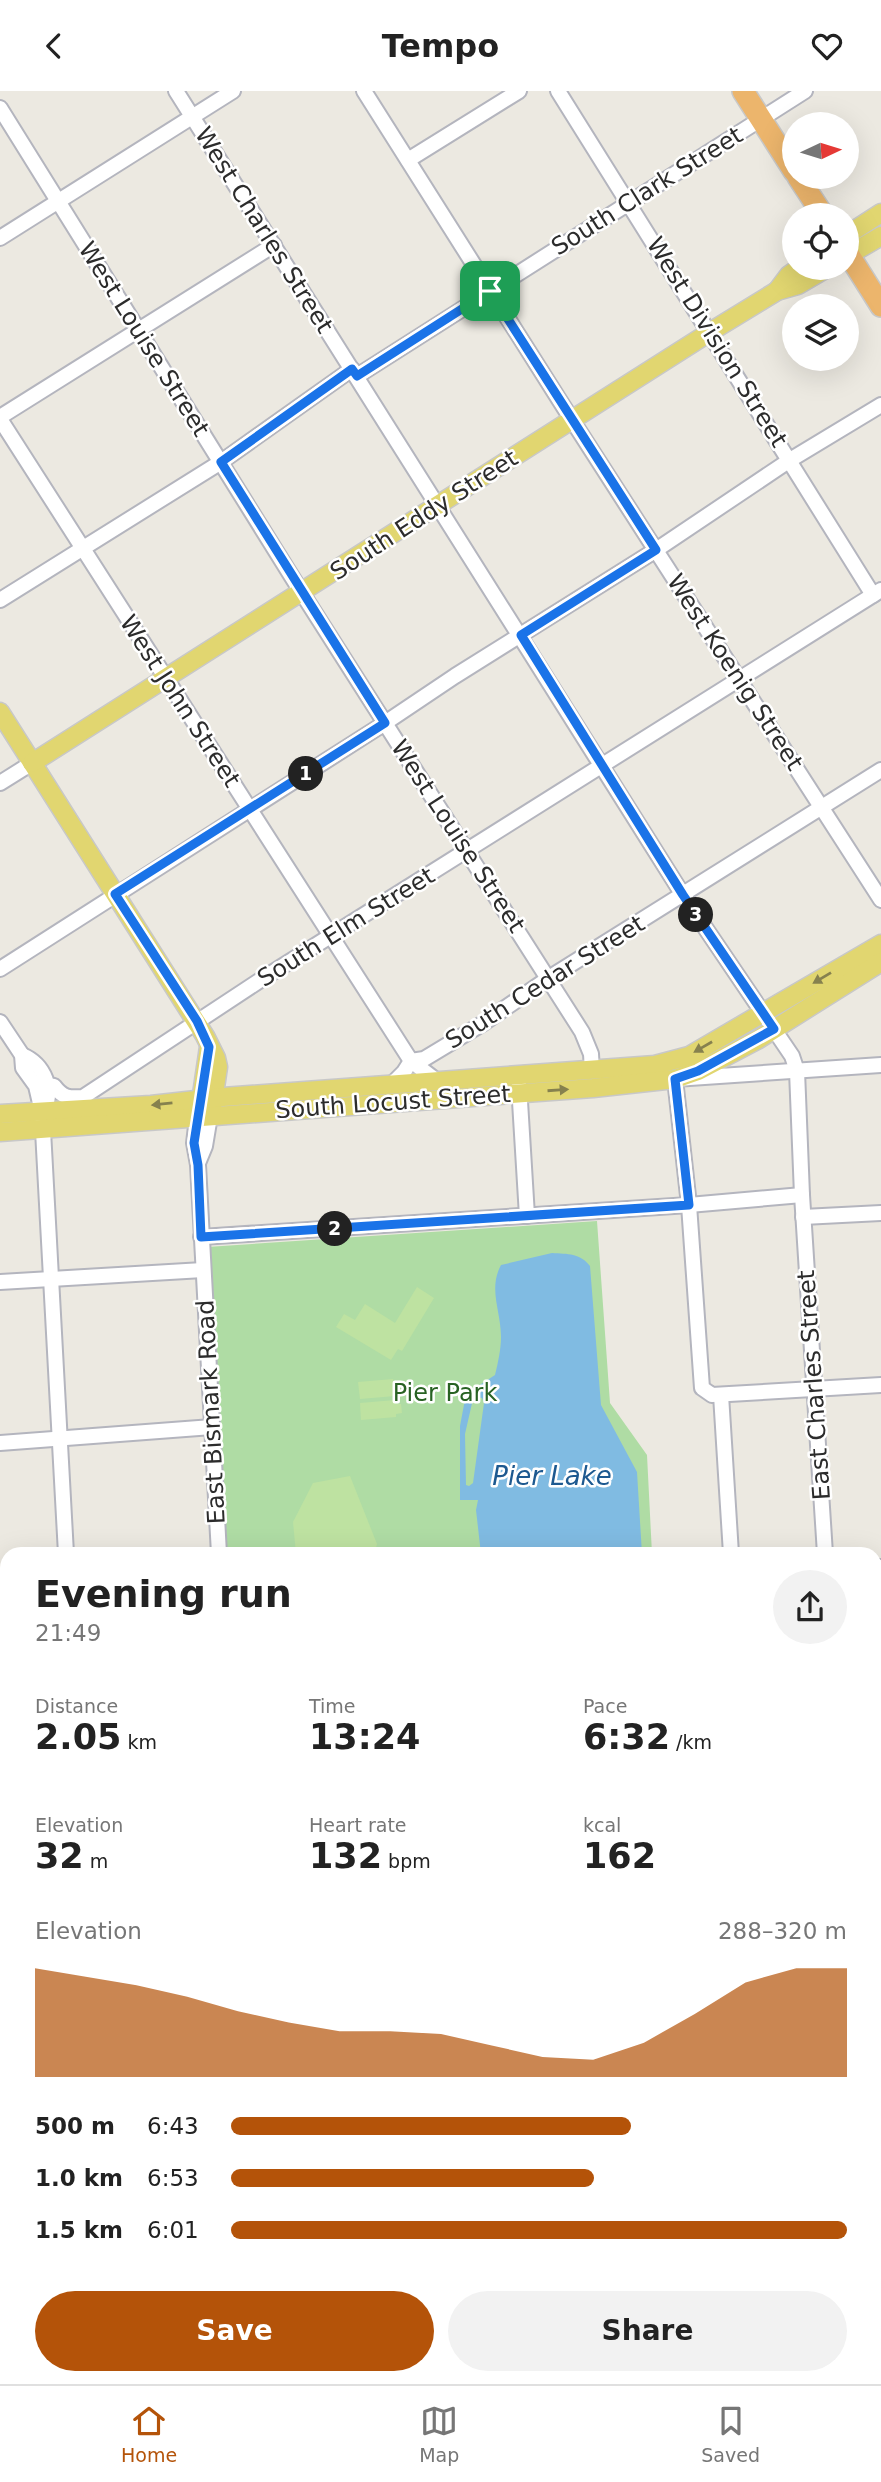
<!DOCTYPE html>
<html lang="en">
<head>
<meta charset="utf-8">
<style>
  :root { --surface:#fff; --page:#f2f2f2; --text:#222; --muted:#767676; --line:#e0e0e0; --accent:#b45309 }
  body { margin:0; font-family:"DejaVu Sans",sans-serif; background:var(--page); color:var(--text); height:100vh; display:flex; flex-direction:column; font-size:26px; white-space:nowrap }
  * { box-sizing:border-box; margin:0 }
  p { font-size:23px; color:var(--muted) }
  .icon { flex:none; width:38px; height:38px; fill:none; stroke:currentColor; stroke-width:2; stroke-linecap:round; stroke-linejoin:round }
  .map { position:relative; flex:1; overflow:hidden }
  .details { position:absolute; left:0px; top:1456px; width:882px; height:838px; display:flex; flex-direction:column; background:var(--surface); border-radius:21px 21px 0 0; box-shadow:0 7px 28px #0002 }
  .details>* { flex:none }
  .needle { width:46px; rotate:86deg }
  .buttons { position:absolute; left:782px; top:21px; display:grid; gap:14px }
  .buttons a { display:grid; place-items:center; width:77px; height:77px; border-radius:50%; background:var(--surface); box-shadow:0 7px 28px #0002; font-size:35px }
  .pin { position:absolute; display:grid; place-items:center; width:60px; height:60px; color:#fff; margin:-30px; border-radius:14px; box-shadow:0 4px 10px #0006 }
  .km { position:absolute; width:35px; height:35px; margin:-18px; border-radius:50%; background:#222; color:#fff; font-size:19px; line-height:35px; text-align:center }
  .round { display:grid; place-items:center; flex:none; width:74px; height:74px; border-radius:37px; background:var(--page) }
  .overview { display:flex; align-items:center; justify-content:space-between; height:119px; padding:0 35px }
  h1 { font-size:38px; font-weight:700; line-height:52px }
  .metrics { display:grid; grid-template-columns:repeat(3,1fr); gap:10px; height:119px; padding:7px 35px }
  .metrics div { display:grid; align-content:center }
  .metrics b { font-size:35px; font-weight:700 }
  .metrics small { font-size:19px; font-weight:400 }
  .metrics p { font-size:19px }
  .chart { height:196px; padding:14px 35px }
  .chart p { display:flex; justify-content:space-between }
  .chart svg { width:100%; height:126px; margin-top:7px; fill:var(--accent); opacity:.7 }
  .primary-button { display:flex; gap:14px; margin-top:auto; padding:14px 35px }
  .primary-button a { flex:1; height:80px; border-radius:42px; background:var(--accent); color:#fff; font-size:28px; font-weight:700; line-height:80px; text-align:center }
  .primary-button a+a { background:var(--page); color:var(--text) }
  ul { padding:0 35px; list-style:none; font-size:23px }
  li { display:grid; grid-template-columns:112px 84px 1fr; align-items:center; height:52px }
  li i { height:18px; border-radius:9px; background:var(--accent) }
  header { display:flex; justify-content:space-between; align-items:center; height:91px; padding:0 35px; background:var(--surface); font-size:32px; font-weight:700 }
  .dock { display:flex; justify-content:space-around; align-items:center; height:98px; border-top:2px solid var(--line); background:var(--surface); font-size:19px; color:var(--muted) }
  .dock a { display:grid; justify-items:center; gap:4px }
  .dock .current { color:var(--accent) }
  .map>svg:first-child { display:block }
  .green { fill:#afdca4 }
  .pitch { fill:#bee2a1 }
  .water { fill:#80bbe2; fill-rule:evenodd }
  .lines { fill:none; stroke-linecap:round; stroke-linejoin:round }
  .minor-casing { stroke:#b4b5be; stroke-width:18 }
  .major-casing { stroke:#c8c8c8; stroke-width:21 }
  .highway-casing { stroke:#c8c8c8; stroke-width:24 }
  .minor { stroke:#fff; stroke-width:14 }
  .major { stroke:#e1d670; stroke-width:18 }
  .highway { stroke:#ecb56c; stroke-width:21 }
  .oneway { fill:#86814e }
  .route-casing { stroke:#fff; stroke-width:14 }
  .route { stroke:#1a73e8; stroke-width:9 }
  .labels { text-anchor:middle; stroke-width:5; stroke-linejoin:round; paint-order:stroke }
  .street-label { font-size:24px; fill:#2c2c2c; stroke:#fff }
  .park-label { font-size:24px; fill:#286223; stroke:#fff }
  .water-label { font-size:26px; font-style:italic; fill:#1d5990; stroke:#fff }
</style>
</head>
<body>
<header><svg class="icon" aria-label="back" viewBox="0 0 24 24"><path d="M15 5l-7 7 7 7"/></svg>Tempo<svg class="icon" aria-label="heart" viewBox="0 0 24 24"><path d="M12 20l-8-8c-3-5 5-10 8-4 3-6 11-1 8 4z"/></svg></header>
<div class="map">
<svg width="881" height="2293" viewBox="0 0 881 2293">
  <rect width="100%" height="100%" fill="#ece9e1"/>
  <g class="green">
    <path d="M597,1130L610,1312L647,1364L652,1463H224L207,1156Z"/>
    <path d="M334,2287H470V2293H335Z"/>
  </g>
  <g class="pitch">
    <path d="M417,1196L434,1207L402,1260L398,1258L391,1269L336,1236L344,1223L355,1229L365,1213L395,1232Z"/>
    <path d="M393,1288L394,1292L399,1291L400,1301H395V1305L360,1308L358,1291Z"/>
    <path d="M395,1309V1313H401L402,1322L396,1323V1326L361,1329L360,1312Z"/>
    <path d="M350,1385L377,1453L374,1463H296L293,1431L313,1392Z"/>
  </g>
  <path class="water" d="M552,1162C568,1163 580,1162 590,1175L601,1314L637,1381L642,1463H481L476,1419L478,1409H460V1335L466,1303L495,1284C498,1272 501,1258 501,1246C501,1220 488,1198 501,1174ZM477,1306L482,1307L484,1312L473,1392L469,1395L466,1394L465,1343L473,1308Z"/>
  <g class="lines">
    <g class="minor-casing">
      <g id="minor">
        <path d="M176,0L683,804L792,965L797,980L802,1104L825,1463"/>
        <path d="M364,0L572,329L881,809"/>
        <path d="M558,0L873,504"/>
        <path d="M0,17L302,502L582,941L591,963L592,980"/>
        <path d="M408,69L519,0"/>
        <path d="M0,147L233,0"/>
        <path d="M357,285L805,0"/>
        <path d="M0,326L274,154"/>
        <path d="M0,328L411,970L437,990"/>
        <path d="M0,509L221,371L352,278"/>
        <path d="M0,692L32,672"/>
        <path d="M0,878L385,632L455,585L656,459L790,369L881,314"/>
        <path d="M0,931L22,964L23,977L36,995L42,1021L66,1463"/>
        <path d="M22,964C44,973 56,1000 42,1021"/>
        <path d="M881,974L675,988L689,1114L702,1297L712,1304L881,1294"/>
        <path d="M392,993L404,981L411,970L424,968L482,933L549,887L881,679"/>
        <path d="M47,994L54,995C63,1007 69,1007 83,1006L262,888L881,499"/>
        <path d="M519,994L527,1125"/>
        <path d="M197,1027L194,1052L198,1074L219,1463"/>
        <path d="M198,1072L205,1055L210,1025"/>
        <path d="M803,1126L881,1122"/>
        <path d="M201,1146L689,1114L802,1104"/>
        <path d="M0,1191L203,1179"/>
        <path d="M721,1304L731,1463"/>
        <path d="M0,1352L212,1336"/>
        <path d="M875,1476H881"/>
        <path d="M0,1486L7,1485"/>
        <path d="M0,1632L7,1631"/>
        <path d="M875,1653L881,1652"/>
        <path d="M875,1828L881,1827"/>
        <path d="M0,1840H7"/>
        <path d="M0,1952L7,1951"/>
        <path d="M875,2006L881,2005"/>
        <path d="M0,2116L7,2115"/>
        <path d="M0,2286H7"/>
        <path d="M122,2287V2293"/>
        <path d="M264,2287V2293"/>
        <path d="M692,2287L695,2293"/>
        <path d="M865,2287L868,2293"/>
        <path d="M632,2293L642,2287"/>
      </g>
    </g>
    <g class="major-casing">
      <g id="major">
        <path d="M847,144L881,122"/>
        <path d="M847,165L881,145"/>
        <path d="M777,200L789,184L799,177"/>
        <path d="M0,621L205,945L216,967L218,976L212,1017"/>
        <path d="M32,672L710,241L777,200L798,194L827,177"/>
        <path d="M200,1017L209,956"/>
        <path d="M0,1023L151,1014L223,1006L655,974L689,965L881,853"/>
        <path d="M0,1041L593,997L675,988L698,980L757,949L881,871"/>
      </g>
    </g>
    <g class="highway-casing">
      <g id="highway">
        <path d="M743,0L794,80"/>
        <path d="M798,86L823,124"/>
        <path d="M847,161L881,215"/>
      </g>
    </g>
    <use href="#minor" class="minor"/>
    <use href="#major" class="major"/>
    <use href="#highway" class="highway"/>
  </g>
  <defs><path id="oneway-solid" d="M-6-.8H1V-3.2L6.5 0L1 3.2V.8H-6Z" transform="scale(1.75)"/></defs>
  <g class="oneway">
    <use href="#oneway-solid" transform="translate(822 887) rotate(149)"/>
    <use href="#oneway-solid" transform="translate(703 956) rotate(150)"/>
    <use href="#oneway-solid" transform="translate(558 999) rotate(-4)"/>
    <use href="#oneway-solid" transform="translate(162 1013) rotate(174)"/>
  </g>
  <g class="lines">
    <g class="route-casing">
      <path id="route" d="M490,200L656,459L521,544L683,804L774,938L698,980L675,988L689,1114L201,1146L198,1074L194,1052L209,956L197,930L115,803L385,632L221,371L352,278L357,285Z"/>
    </g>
    <use href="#route" class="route"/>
  </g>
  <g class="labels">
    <g class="street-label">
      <text transform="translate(647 100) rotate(-32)" y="8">South Clark Street</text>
      <text transform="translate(264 139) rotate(58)" y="8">West Charles Street</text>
      <text transform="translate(144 248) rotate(58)" y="8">West Louise Street</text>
      <text transform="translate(717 251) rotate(58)" y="8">West Division Street</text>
      <text transform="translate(424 424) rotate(-33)" y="8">South Eddy Street</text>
      <text transform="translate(735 581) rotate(57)" y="8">West Koenig Street</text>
      <text transform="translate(180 610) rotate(57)" y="8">West John Street</text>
      <text transform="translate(458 745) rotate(57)" y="8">West Louise Street</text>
      <text transform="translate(346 836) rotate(-32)" y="8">South Elm Street</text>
      <text transform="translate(545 891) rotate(-32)" y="8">South Cedar Street</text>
      <text transform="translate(393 1011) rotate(-4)" y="8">South Locust Street</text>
      <text transform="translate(814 1294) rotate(-94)" y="8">East Charles Street</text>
      <text transform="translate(211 1321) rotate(-93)" y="8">East Bismark Road</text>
    </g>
    <g class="park-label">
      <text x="445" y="1310">Pier Park</text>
    </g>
    <g class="water-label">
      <text x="552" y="1394">Pier Lake</text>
    </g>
  </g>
</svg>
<div class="buttons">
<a><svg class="needle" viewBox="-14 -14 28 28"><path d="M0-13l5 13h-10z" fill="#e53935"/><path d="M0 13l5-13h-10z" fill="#767676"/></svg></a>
<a><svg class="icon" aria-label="locate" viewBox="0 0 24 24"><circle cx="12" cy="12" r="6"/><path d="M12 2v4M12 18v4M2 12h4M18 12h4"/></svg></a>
<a><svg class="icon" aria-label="layers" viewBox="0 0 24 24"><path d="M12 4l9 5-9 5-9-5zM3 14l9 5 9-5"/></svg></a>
</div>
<div class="pin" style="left:490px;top:200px;background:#1e9e55"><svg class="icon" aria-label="arrive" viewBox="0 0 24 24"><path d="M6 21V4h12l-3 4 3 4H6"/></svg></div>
<b class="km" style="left:306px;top:683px">1</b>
<b class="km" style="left:335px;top:1138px">2</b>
<b class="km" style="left:696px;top:824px">3</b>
<section class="details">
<div class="overview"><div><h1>Evening run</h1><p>21:49</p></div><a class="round"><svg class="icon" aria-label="share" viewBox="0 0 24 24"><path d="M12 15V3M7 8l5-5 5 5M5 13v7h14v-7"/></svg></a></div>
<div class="metrics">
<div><p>Distance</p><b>2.05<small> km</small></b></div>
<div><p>Time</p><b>13:24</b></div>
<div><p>Pace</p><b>6:32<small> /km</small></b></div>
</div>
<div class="metrics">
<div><p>Elevation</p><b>32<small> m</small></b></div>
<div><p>Heart rate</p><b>132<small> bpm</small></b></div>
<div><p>kcal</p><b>162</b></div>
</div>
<div class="chart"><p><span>Elevation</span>288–320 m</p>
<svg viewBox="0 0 160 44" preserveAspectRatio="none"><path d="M0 44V6L10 9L20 12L30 16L40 21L50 25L60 28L70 28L80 29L90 33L100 37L110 38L120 32L130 22L140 11L150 6L160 6V44z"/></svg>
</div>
<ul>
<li><b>500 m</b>6:43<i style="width:65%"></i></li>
<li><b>1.0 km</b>6:53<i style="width:59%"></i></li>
<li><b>1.5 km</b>6:01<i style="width:100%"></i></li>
</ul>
<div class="primary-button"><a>Save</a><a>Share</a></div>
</section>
</div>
<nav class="dock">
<a class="current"><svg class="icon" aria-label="home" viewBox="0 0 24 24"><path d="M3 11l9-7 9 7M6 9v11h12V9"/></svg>Home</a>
<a><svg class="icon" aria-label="map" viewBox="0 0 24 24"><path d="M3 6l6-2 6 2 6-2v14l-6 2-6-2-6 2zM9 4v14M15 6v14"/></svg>Map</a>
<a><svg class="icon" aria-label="saved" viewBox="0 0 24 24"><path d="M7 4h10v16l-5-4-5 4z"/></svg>Saved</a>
</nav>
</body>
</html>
